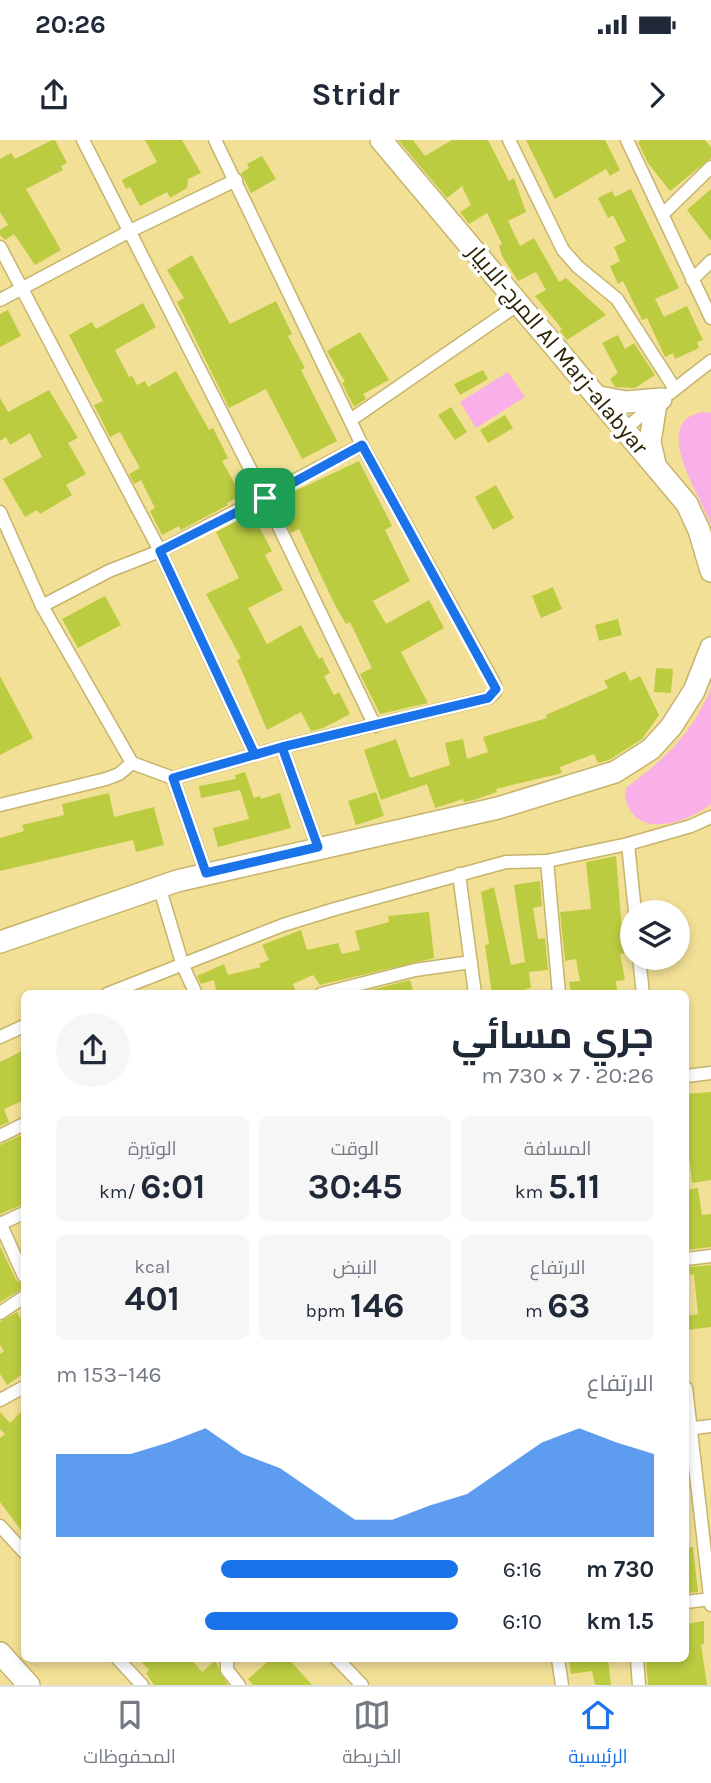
<!DOCTYPE html>
<html lang="ar">
<head>
<meta charset="utf-8">
<style>
  :root { --surface:#fff; --page:#f6f6f7; --text:#1f2937; --muted:#747a83; --line:#e0e1e3; --accent:#1a73e8 }
  body { margin:0; font-family:Karla,Cairo,sans-serif; background:var(--page); color:var(--text); direction:rtl; height:100vh; display:flex; flex-direction:column; font-size:26px; white-space:nowrap }
  * { box-sizing:border-box; margin:0 }
  p { font-size:23px; color:var(--muted) }
  .icon { flex:none; width:38px; height:38px; fill:none; stroke:currentColor; stroke-width:2; stroke-linecap:round; stroke-linejoin:round }
  .map { position:relative; flex:1; overflow:hidden; direction:ltr }
  .drawer { position:absolute; left:21px; top:850px; width:668px; height:672px; display:flex; flex-direction:column; background:var(--surface); border-radius:10px; box-shadow:0 4px 10px #0003; direction:rtl }
  .drawer>* { flex:none }
  .fabs { position:absolute; left:620px; top:760px; display:grid; gap:14px }
  .fabs a { display:grid; place-items:center; width:70px; height:70px; border-radius:50%; background:var(--surface); box-shadow:0 4px 10px #0003; font-size:35px }
  .pin { position:absolute; display:grid; place-items:center; width:60px; height:60px; color:#fff; margin:-30px; border-radius:14px; box-shadow:0 4px 10px #0006 }
  .round { display:grid; place-items:center; flex:none; width:74px; height:74px; border-radius:37px; background:var(--page) }
  .summary { display:flex; align-items:center; justify-content:space-between; height:119px; padding:0 35px }
  h1 { font-size:38px; font-weight:700; line-height:52px }
  .stats { display:grid; grid-template-columns:repeat(3,1fr); gap:10px; height:119px; padding:7px 35px }
  .stats div { display:grid; align-content:center; border-radius:10px; background:var(--page); text-align:center }
  .stats b { font-size:35px; font-weight:700 }
  .stats small { font-size:19px; font-weight:400 }
  .stats p { font-size:19px }
  .chart { height:196px; padding:14px 35px }
  .chart p { display:flex; justify-content:space-between }
  .chart svg { width:100%; height:126px; margin-top:7px; fill:var(--accent); opacity:.7 }
  ul { padding:0 35px; list-style:none; font-size:23px }
  li { display:grid; grid-template-columns:112px 84px 1fr; align-items:center; height:52px }
  li i { height:18px; border-radius:9px; background:var(--accent) }
  .status { display:flex; justify-content:space-between; align-items:center; height:49px; padding:0 35px; background:var(--surface); direction:ltr }
  .status svg { height:19px; fill:currentColor }
  header { display:flex; justify-content:space-between; align-items:center; height:91px; padding:0 35px; background:var(--surface); font-size:32px; font-weight:700 }
  .menu { display:flex; justify-content:space-around; align-items:center; height:98px; border-top:2px solid var(--line); background:var(--surface); font-size:19px; color:var(--muted) }
  .menu a { display:grid; justify-items:center; gap:4px }
  .menu .active { color:var(--accent) }
  .map>svg:first-child { display:block }
  .green { fill:#f9afe7 }
  .building { fill:#bccc40 }
  .lines { fill:none; stroke-linecap:round; stroke-linejoin:round }
  .street-casing { stroke:#c6b46c; stroke-width:15 }
  .primary-casing { stroke:#c6b46c; stroke-width:24 }
  .street { stroke:#fff; stroke-width:12 }
  .primary { stroke:#fff; stroke-width:21 }
  .route-casing { stroke:#fff; stroke-width:14 }
  .route { stroke:#1a73e8; stroke-width:9 }
  .labels { text-anchor:middle; stroke-width:7; stroke-linejoin:round; paint-order:stroke }
  .street-label { font-size:23px; fill:#2a2304; stroke:#fff }
</style>
</head>
<body>
<div class="status"><b>20:26</b><svg viewBox="0 0 49 12"><path d="M0 12V9h3v3zM5 12V6h3v6zM10 12V3h3v9zM15 12V0h3v12zM26 1h20v11H26zM47 4h2v5h-2z"/></svg></div>
<header><svg class="icon" aria-label="forward" viewBox="0 0 24 24"><path d="M9 5l7 7-7 7"/></svg>Stridr<svg class="icon" aria-label="share" viewBox="0 0 24 24"><path d="M12 15V3M7 8l5-5 5 5M5 13v7h14v-7"/></svg></header>
<div class="map">
<svg width="711" height="1545" viewBox="0 0 711 1545">
  <rect width="100%" height="100%" fill="#f2e096"/>
  <g class="green">
    <path d="M508,232L525,257L476,288L460,262Z"/>
    <path d="M704,272L711,273V385C701,356 648,280 704,272Z"/>
    <path d="M711,548V664C692,680 646,697 630,670C626,663 624,656 626,648C664,620 693,593 711,548Z"/>
  </g>
  <g class="building">
    <path d="M52,0H55L67,23L61,26L63,30L26,49L61,110L35,125L14,94L5,100L0,95V90L8,85L0,72V19L11,13L15,19Z"/>
    <path d="M145,0H182L201,33L188,39L187,48L170,58L167,52L140,66L130,47L126,49L122,40L157,22Z"/>
    <path d="M398,0H413L425,16L452,0H488L509,41L514,38L526,72L508,81L520,106L534,98L559,142L566,138L606,175L567,200L560,191L562,189L535,156L546,150L536,132L518,141L502,116L499,106L502,104L487,73L469,84L460,72L471,65L462,46L447,58Z"/>
    <path d="M526,0H605L620,30L610,36L606,29L555,59Z"/>
    <path d="M641,0H705L711,7V18L670,51L648,23L638,2Z"/>
    <path d="M262,16L276,39L251,53L241,33L249,28L247,24Z"/>
    <path d="M631,49L679,148L655,159L664,177L687,166L703,200L697,202L699,208L675,219L673,213L665,217L647,178L642,180L623,141L618,144L610,126L620,121L614,107L626,101L613,75L608,78L598,58L612,51L615,57Z"/>
    <path d="M711,49V101L687,70Z"/>
    <path d="M192,115L230,184L276,161L292,194L288,196L305,228L301,230L337,301L302,319L266,249L229,268L177,162L184,158L167,130Z"/>
    <path d="M143,163L156,187L115,210L129,237L132,236L137,245L145,241L148,247L176,231L209,290L213,288L228,318L222,321L241,355L227,363L228,365L181,390L179,386L162,395L150,371L155,368L141,340L134,344L129,334L140,328L120,292L110,297L94,265L103,261L69,195L92,182L96,189Z"/>
    <path d="M8,170L21,196L0,207V174Z"/>
    <path d="M360,192L389,240L363,254L366,259L354,267L342,243L345,242L327,211Z"/>
    <path d="M618,195L625,209L634,203L655,235L635,248L615,247L610,239L618,233L602,203Z"/>
    <path d="M483,230L488,239L460,255L454,244Z"/>
    <path d="M49,250L78,298L68,303L86,334L66,345L72,355L40,374L37,370L25,377L3,339L42,317L30,293L10,305L6,297L0,301V258L8,272Z"/>
    <path d="M451,267L467,292L455,300L438,275Z"/>
    <path d="M505,275L513,288L488,303L480,290Z"/>
    <path d="M359,321L392,386L385,390L410,441L373,461L386,484L429,460L444,488L401,512L428,563L380,574L360,534L372,528L350,482L346,484L334,463L299,389L291,393L276,360Z"/>
    <path d="M496,345L514,378L493,390L475,357Z"/>
    <path d="M254,377L272,411L265,415L283,450L248,468L267,504L301,485L319,519L322,517L330,533L324,536L334,555L339,552L350,574L323,588L311,591L301,572L267,590L237,520L241,518L206,454L239,438L216,392L237,381L239,385Z"/>
    <path d="M553,447L562,469L541,478L532,456Z"/>
    <path d="M105,456L121,485L78,508L62,479Z"/>
    <path d="M618,479L622,495L599,501L595,485Z"/>
    <path d="M656,528L673,529L671,553L654,552Z"/>
    <path d="M625,531L630,541L640,536L659,575L642,599L609,620L598,623L594,614L560,627L562,633L496,649L497,652L474,660L464,662L463,659L435,668L427,644L381,660L364,610L396,599L410,638L450,625L445,603L463,599L467,619L488,612L483,597L547,578L546,575L608,548L604,541Z"/>
    <path d="M0,536L33,598L0,615Z"/>
    <path d="M245,632L254,658L260,656L261,659L280,653L291,688L218,707L213,688L249,679L240,650L201,658L199,646L236,639L235,635Z"/>
    <path d="M376,652L384,676L356,685L348,661Z"/>
    <path d="M109,653L114,677L154,667L164,705L136,712L133,700L0,731V698L24,691L22,685L64,675L62,664Z"/>
    <path d="M616,716L624,814H620L625,840L616,841L617,850L603,854H571L569,842L580,841L576,819L565,821L560,772L591,769L586,722Z"/>
    <path d="M540,741L542,766L533,768L538,799L545,798L548,830L529,832L531,848L525,849L526,854H492L485,805L489,804L481,752L494,747L511,825L525,822L514,745Z"/>
    <path d="M429,772L434,818L320,845L313,835L293,844L297,854H217L214,840L201,844L197,836L224,824L228,835L261,827L259,824L269,820L262,805L301,790L307,810L338,803L342,814L360,810L355,791L389,782L388,776Z"/>
    <path d="M410,840L414,854H356Z"/>
    <path d="M24,910V960L4,969L9,982L0,986V922Z"/>
    <path d="M711,952V1040L692,1043L686,993V954Z"/>
    <path d="M24,994V1064L0,1074V1005Z"/>
    <path d="M698,1048L702,1075L711,1074V1107L686,1110V1050Z"/>
    <path d="M0,1106L16,1140L24,1145V1148L0,1162Z"/>
    <path d="M711,1125V1187L687,1190L686,1176L698,1174L694,1134L690,1135L689,1127Z"/>
    <path d="M17,1172L20,1178L24,1175V1233L7,1245L0,1234V1214L4,1211L0,1205V1182Z"/>
    <path d="M24,1269V1394L0,1362V1298L5,1294L0,1289V1272L10,1283Z"/>
    <path d="M693,1407L698,1452L687,1453L686,1408Z"/>
    <path d="M704,1481V1504L701,1505L707,1545H648L646,1519H686V1484Z"/>
    <path d="M139,1519H191L202,1532L215,1521L228,1545H154L146,1533L149,1530Z"/>
    <path d="M271,1519H289L312,1545H253L248,1539Z"/>
    <path d="M575,1519H608L611,1545H595L592,1531L571,1534L569,1520Z"/>
  </g>
  <g class="lines">
    <g class="street-casing">
      <g id="street">
        <path d="M83,0L265,358L375,586"/>
        <path d="M509,0L563,110L578,127L617,159L675,249"/>
        <path d="M627,0L711,178"/>
        <path d="M663,74L711,27"/>
        <path d="M0,107L160,411L255,615"/>
        <path d="M692,140L711,121"/>
        <path d="M0,160L130,91L236,40"/>
        <path d="M670,253L711,221"/>
        <path d="M352,279L520,163"/>
        <path d="M626,288L655,264"/>
        <path d="M0,372L42,466L132,623L173,638L282,607L488,558L495,552V545L362,305L215,0"/>
        <path d="M42,466L109,431L160,411L362,305"/>
        <path d="M282,607L318,707"/>
        <path d="M173,638L206,733"/>
        <path d="M0,665L106,639L119,634L132,623"/>
        <path d="M628,704L635,772"/>
        <path d="M547,721L559,854"/>
        <path d="M459,734L475,854"/>
        <path d="M159,746L183,826L196,854"/>
        <path d="M639,817L643,854"/>
        <path d="M107,854L283,785L335,769L506,722L547,721L628,704L691,686L711,677"/>
        <path d="M321,854L415,830L471,822"/>
        <path d="M0,897L24,886"/>
        <path d="M686,936L711,933"/>
        <path d="M0,996L24,984"/>
        <path d="M0,1083L24,1136"/>
        <path d="M0,1084L24,1073"/>
        <path d="M686,1119L711,1116"/>
        <path d="M0,1173L24,1157"/>
        <path d="M686,1248L711,1465"/>
        <path d="M0,1260L24,1247"/>
        <path d="M686,1289L711,1286"/>
        <path d="M0,1386L24,1412"/>
        <path d="M686,1462L711,1459"/>
        <path d="M118,1519L142,1545"/>
        <path d="M227,1519V1530L239,1545"/>
        <path d="M337,1519L362,1545"/>
        <path d="M558,1519L562,1545"/>
        <path d="M637,1519L639,1545"/>
      </g>
    </g>
    <g class="primary-casing">
      <g id="primary">
        <path d="M381,0L687,364L699,390L711,431"/>
        <path d="M599,257L626,262L661,259"/>
        <path d="M655,324L650,302L656,263"/>
        <path d="M0,802L177,741L498,668L615,632L651,609L671,587L694,551L711,508"/>
        <path d="M0,1513L29,1545"/>
      </g>
    </g>
    <use href="#street" class="street"/>
    <use href="#primary" class="primary"/>
  </g>
  <g class="lines">
    <g class="route-casing">
      <path id="route" d="M265,358L160,411L255,615L282,607L318,707L206,733L173,638L282,607L488,558L496,549L362,305L265,358"/>
    </g>
    <use href="#route" class="route"/>
  </g>
  <g class="labels">
    <g class="street-label">
      <text transform="translate(558 209) rotate(50)" y="8">المرج-الابيار Al Marj-alabyar</text>
    </g>
  </g>
</svg>
<div class="fabs">
<a><svg class="icon" aria-label="layers" viewBox="0 0 24 24"><path d="M12 4l9 5-9 5-9-5zM3 14l9 5 9-5"/></svg></a>
</div>
<div class="pin" style="left:265px;top:358px;background:#1e9e55"><svg class="icon" aria-label="arrive" viewBox="0 0 24 24"><path d="M6 21V4h12l-3 4 3 4H6"/></svg></div>
<section class="drawer">
<div class="summary"><div><h1>جري مسائي</h1><p>20:26 · 7 × 730 m</p></div><a class="round"><svg class="icon" aria-label="share" viewBox="0 0 24 24"><path d="M12 15V3M7 8l5-5 5 5M5 13v7h14v-7"/></svg></a></div>
<div class="stats">
<div><p>المسافة</p><b>5.11<small> km</small></b></div>
<div><p>الوقت</p><b>30:45</b></div>
<div><p>الوتيرة</p><b>6:01<small> /km</small></b></div>
</div>
<div class="stats">
<div><p>الارتفاع</p><b>63<small> m</small></b></div>
<div><p>النبض</p><b>146<small> bpm</small></b></div>
<div><p>kcal</p><b>401</b></div>
</div>
<div class="chart"><p><span>الارتفاع</span>146–153 m</p>
<svg viewBox="0 0 160 44" preserveAspectRatio="none"><path d="M0 44V15L10 15L20 15L30 11L40 6L50 15L60 20L70 29L80 38L90 38L100 33L110 29L120 20L130 11L140 6L150 11L160 15V44z"/></svg>
</div>
<ul>
<li><b>730 m</b>6:16<i style="width:59%"></i></li>
<li><b>1.5 km</b>6:10<i style="width:63%"></i></li>
</ul>
</section>
</div>
<nav class="menu">
<a class="active"><svg class="icon" aria-label="home" viewBox="0 0 24 24"><path d="M3 11l9-7 9 7M6 9v11h12V9"/></svg>الرئيسية</a>
<a><svg class="icon" aria-label="map" viewBox="0 0 24 24"><path d="M3 6l6-2 6 2 6-2v14l-6 2-6-2-6 2zM9 4v14M15 6v14"/></svg>الخريطة</a>
<a><svg class="icon" aria-label="saved" viewBox="0 0 24 24"><path d="M7 4h10v16l-5-4-5 4z"/></svg>المحفوظات</a>
</nav>
</body>
</html>
